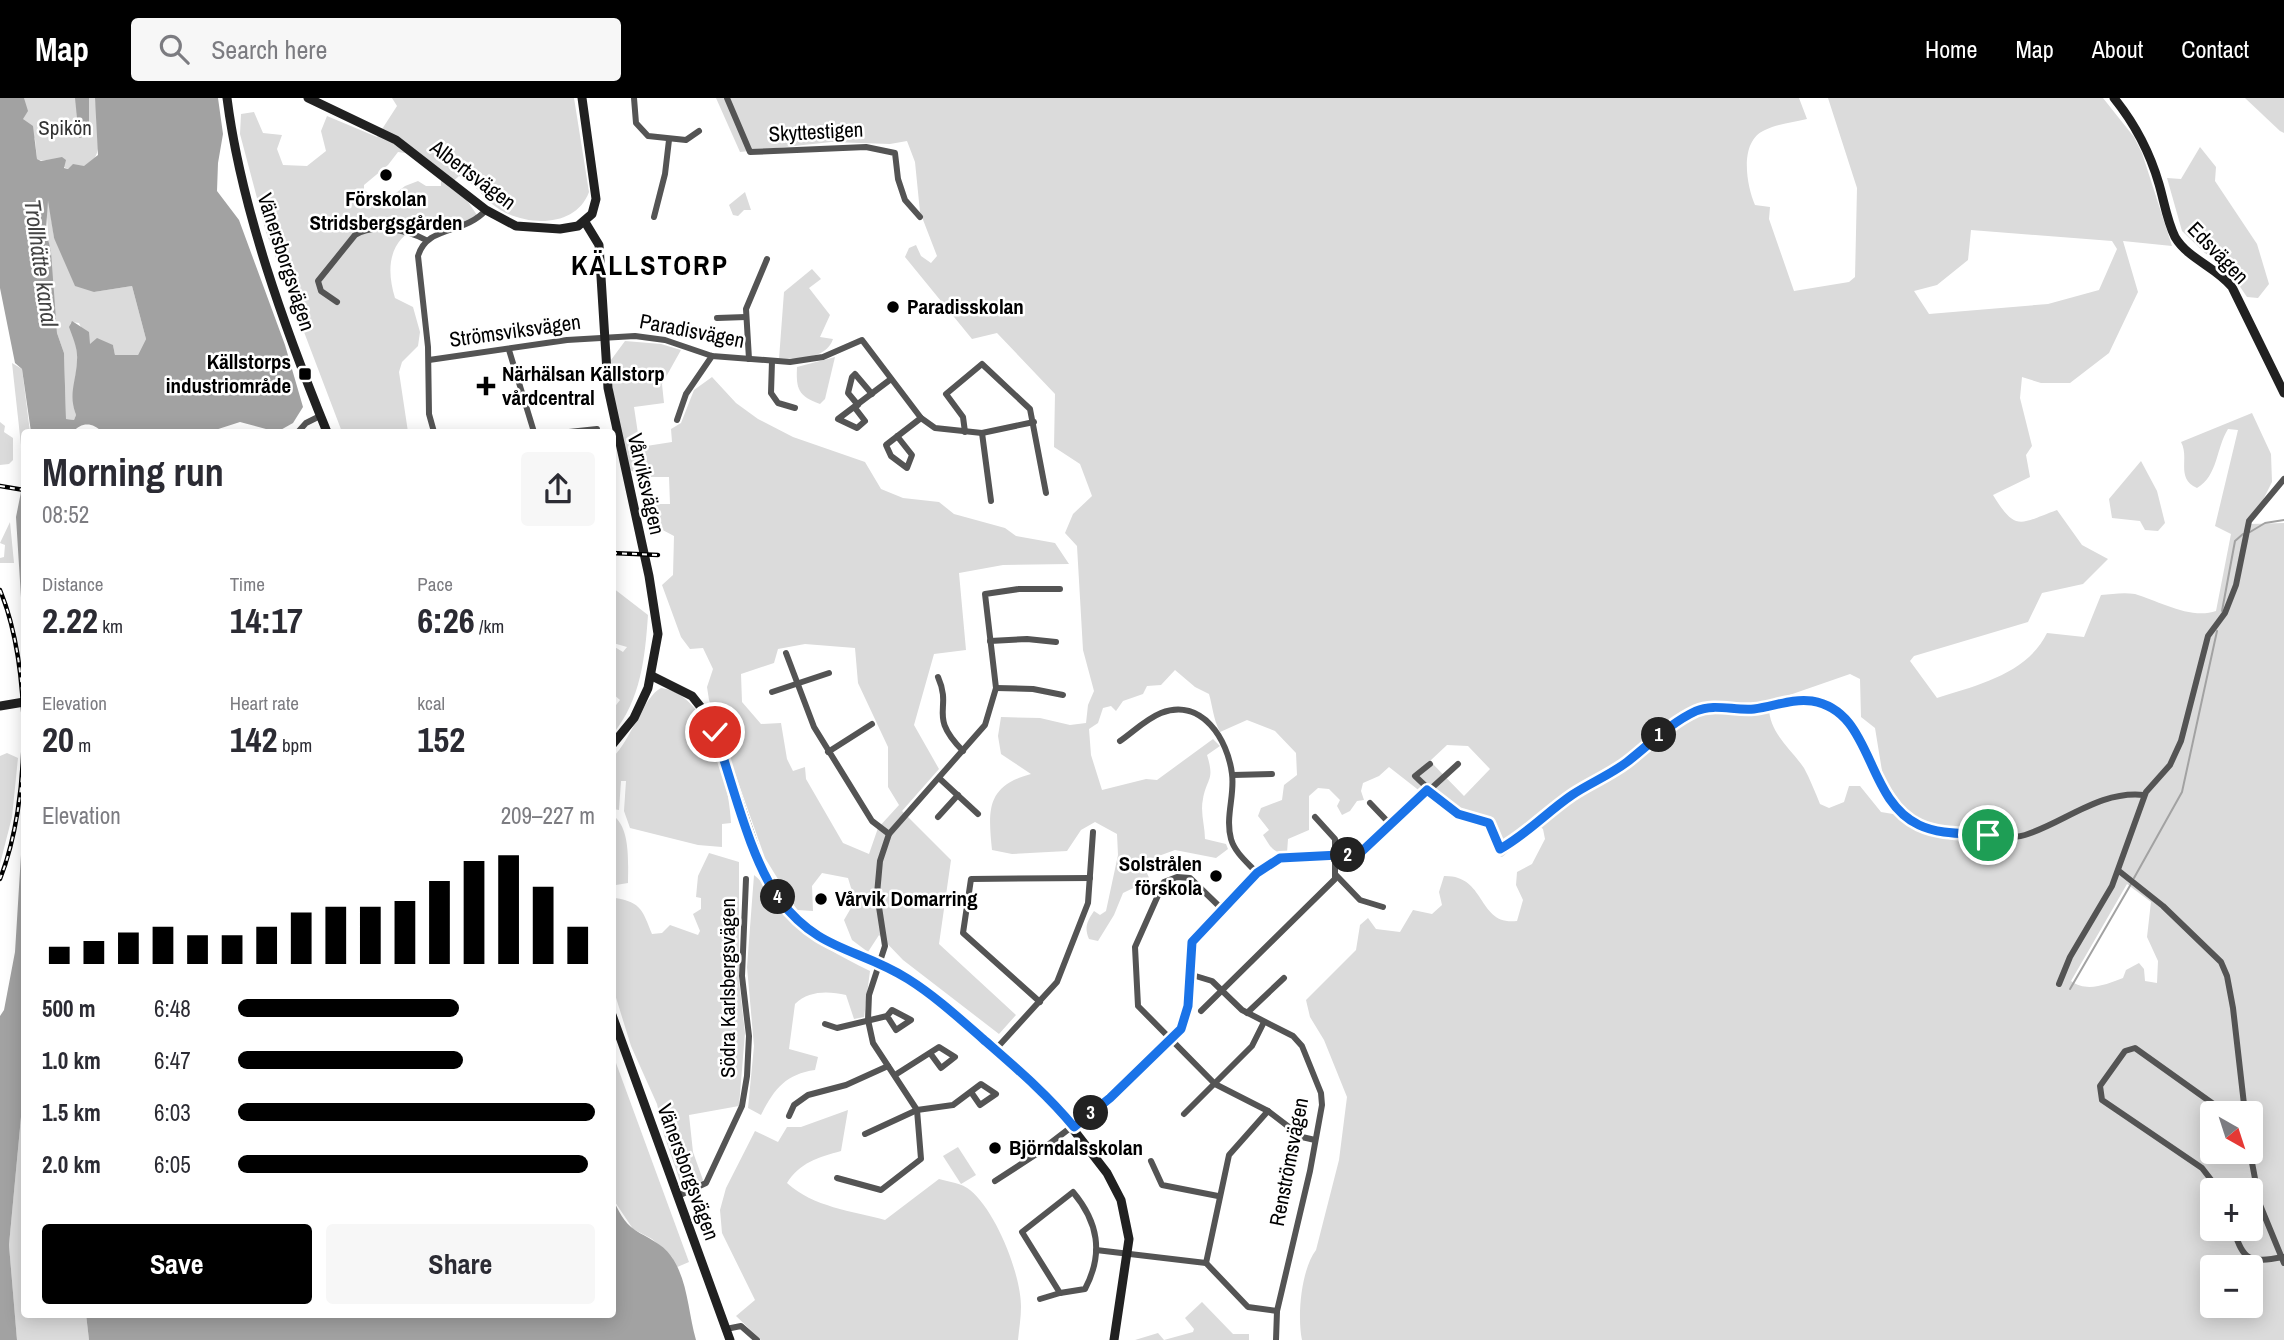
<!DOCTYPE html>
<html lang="en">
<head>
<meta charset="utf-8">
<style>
  :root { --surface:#fff; --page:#f7f7f7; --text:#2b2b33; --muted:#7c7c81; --accent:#000 }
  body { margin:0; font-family:"Archivo Narrow",sans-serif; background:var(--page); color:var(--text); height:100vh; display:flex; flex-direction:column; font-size:26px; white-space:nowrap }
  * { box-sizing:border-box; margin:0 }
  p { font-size:23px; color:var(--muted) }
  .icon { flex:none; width:38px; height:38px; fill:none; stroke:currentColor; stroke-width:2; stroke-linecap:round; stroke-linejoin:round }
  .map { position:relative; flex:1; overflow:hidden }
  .sheet { position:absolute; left:21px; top:331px; width:595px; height:889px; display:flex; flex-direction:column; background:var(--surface); border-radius:7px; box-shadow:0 4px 18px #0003 }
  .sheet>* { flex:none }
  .needle { width:46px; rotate:141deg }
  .buttons { position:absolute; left:2200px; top:1003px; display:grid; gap:14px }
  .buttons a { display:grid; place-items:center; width:63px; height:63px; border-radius:7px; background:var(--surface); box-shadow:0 4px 18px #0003; font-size:35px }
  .pin { position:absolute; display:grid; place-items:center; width:60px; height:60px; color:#fff; margin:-30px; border:4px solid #fff; border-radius:50%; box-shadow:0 2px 7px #0007 }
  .km { position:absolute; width:35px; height:35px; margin:-18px; border-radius:50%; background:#222; color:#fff; font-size:19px; line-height:35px; text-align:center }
  .round { display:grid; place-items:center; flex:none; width:74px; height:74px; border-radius:7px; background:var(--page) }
  .head { display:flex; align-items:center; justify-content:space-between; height:119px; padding:0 21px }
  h1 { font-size:38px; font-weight:700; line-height:52px }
  .stats { display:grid; grid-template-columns:repeat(3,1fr); gap:10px; height:119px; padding:7px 21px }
  .stats div { display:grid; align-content:center }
  .stats b { font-size:35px; font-weight:700 }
  .stats small { font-size:19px; font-weight:400 }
  .stats p { font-size:19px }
  .chart { height:196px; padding:14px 21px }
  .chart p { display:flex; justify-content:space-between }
  .chart svg { width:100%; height:126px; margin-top:7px; stroke:var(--accent); stroke-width:6 }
  .primary-button { display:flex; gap:14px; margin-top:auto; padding:14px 21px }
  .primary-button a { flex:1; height:80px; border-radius:7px; background:var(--accent); color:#fff; font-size:28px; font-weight:700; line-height:80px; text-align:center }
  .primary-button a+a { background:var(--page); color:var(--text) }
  ul { padding:0 21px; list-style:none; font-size:23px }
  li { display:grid; grid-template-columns:112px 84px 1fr; align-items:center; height:52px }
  li i { height:18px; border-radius:9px; background:var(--accent) }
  header { display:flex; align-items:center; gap:42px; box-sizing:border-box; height:98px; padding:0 35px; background:var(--accent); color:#fff }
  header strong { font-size:33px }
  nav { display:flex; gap:38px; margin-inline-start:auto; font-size:24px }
  .search { width:490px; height:63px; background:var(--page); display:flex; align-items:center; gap:18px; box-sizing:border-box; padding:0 24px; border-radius:7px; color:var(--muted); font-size:26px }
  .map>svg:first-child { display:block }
  .green { fill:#dbdbdb; fill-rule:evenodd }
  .water { fill:#a2a2a2; fill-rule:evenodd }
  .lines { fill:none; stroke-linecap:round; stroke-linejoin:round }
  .stream { stroke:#a2a2a2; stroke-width:2 }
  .street { stroke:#545454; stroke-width:6 }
  .secondary { stroke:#212121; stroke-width:9 }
  .rail-casing { stroke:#000; stroke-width:4.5 }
  .rail { stroke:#fff; stroke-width:2; stroke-dasharray:5; stroke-linecap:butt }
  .route-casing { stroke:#fff; stroke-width:14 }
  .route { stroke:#1a73e8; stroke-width:9 }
  .poi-dot { fill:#000; stroke:#fff; stroke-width:2.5 }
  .labels { text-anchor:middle; stroke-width:5; stroke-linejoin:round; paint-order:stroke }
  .park-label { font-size:21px; fill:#323232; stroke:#fff }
  .street-label { font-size:21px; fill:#000; stroke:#fff }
  .poi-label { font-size:21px; font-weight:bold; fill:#000; stroke:#fff; text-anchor:start }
  .water-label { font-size:23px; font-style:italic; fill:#434343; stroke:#fff }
  .district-label { font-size:28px; font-weight:bold; letter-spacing:2px; fill:#000; stroke:#fff }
</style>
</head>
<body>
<header>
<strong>Map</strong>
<div class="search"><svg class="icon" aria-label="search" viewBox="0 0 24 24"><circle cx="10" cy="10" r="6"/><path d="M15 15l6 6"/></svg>Search here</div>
<nav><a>Home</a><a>Map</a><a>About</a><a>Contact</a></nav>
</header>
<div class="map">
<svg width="2284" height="1242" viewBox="0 0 2284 1242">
  <rect width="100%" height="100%" fill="#fff"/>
  <g class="green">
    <path d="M24,0H95C98,25 111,73 70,71C64,71 60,64 52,62C47,61 43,64 37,61L35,41L23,21Z"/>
    <path d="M392,0H574L589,94C575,132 520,129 492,106C480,96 475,85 459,78L448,88L466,101L477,117C466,129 436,135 421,127C388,142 386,170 395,200L413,209L420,234L418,248L402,264L399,274L408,334H342L266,134L240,36L241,16L254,14L263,35L282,37L277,51L283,67L307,68L326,53L321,33L327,18L377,39L397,8ZM398,54L412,56L441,81V88H426L418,83L405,88L383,105L364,92V87L388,67Z"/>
    <path d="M716,0H1799L1807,21C1794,24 1777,26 1765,32C1739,43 1746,86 1755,107L1770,109L1769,121L1794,193L1849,184L1855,179L1857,90L1828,0H2103L2134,39L2142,55L2172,148L2123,143L2138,194L2109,255L2070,285H2041L2022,279L2020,300L2032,348L2026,357L2030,379L1993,397C2016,434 2019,426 2057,412L2082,447L2108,461L2083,486L2042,495L2028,524L1914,558L1910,563L1937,600C1977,587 2027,576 2047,535L2084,539L2101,497C2112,496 2124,494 2135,496C2159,503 2191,522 2216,513L2231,436L2215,428L2238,332L2228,331C2216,350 2218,378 2197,390C2175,380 2190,360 2181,344L2252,315L2271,356L2272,384L2251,426L2284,425V1242H1302C1297,1218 1301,1172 1316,1152L1339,1062L1347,999L1324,942L1310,919L1306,902L1356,852L1360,827L1368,820L1376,831L1400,834L1413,812L1432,816L1442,807L1439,794L1444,778C1487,777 1477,828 1517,823L1523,802L1516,787L1517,774L1532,766L1545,741L1543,731L1539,728L1502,759L1496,756L1487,728L1462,722L1444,712L1389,669L1379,678L1363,685L1361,693L1364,702L1357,703L1350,713L1342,717L1337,708L1340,702L1329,691L1318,690L1309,698V732L1288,741L1287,755C1273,756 1270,748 1263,737L1269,732L1258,718L1261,710L1282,702L1284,687L1297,677L1296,655L1275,633L1247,622L1220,634C1213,620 1213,610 1209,596L1195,589L1175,572L1161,587L1147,588L1143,596L1123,603L1116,613L1111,608L1103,610L1098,625L1089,631L1091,657L1102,692L1146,681L1157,682L1213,641L1220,648L1207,657C1215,683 1207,679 1203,701C1200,714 1205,728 1205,741L1226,746L1228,751L1216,760L1175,752L1145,763L1146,773L1150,782L1123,795L1114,817L1098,843L1089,841C1084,830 1087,823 1094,813L1100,817L1106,813L1118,757L1117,736L1095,724L1081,732L1067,753L1012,756L992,752C988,712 986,688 1031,676L1001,656L998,638L1001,619L1040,620L1070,627L1086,625L1088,607L1094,593L1083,552L1077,448L1065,435L1073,416L1092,398L1080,366L1054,349L1055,296L997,235L972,241L905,159L909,150L916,147L921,158L931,165L937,158L920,114L915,64L907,43L890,46L831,44L740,54ZM1971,132L2112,143L2117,151L2099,192L2048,206L1929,216L1914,193L1937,187L1968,162ZM1850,576L1860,581L1861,619L1875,630L1883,679L1901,705L1893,716L1881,714L1860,688H1849L1844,704L1829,710L1820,706C1815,694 1810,681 1804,670C1789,648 1767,634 1769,604ZM1447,647L1468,648L1490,671L1464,698L1430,663ZM2127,786L2151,804L2147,839L2158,863L2157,885L2145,883L2144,871L2139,865L2126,872L2123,880C2107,886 2087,895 2071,883ZM2212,1015H2250V1054H2212ZM2212,1092H2250V1130H2212ZM2212,1169H2250V1208H2212Z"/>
    <path d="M2245,0H2284V35L2280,33Z"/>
    <path d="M2200,49L2216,69L2215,83L2257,146L2269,186L2258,200L2247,199L2228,171L2205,155L2182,133L2167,80L2181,81Z"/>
    <path d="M745,94L751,112H744L738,118L733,117L729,107Z"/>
    <path d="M46,104H49L54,140L94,194L132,188L146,241L138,257H115L113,247L89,246L79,225L72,224L70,226C73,237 78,249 77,261C77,282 69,298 76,317L74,322L66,321L64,255L57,235L51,179Z"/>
    <path d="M812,171L821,181L809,190L830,217L820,239L833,241C826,262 798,260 779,261L784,194Z"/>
    <path d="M625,243L661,246L681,252L662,286L664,305L634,309L640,349L672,344L671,331L681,325L694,292L712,279L736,305L758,321L793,339L865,364L881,391L903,400L939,404L954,416L1005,430L1016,438L1055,445L1069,466L1003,467L959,475L966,552L934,556L914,627L939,671L902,713L951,762L939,846L1016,917L999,936L903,862L879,837L868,854L852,842L844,822L855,803L848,780L822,775L812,788L813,813L797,812L765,760L709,602L707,589L713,571L703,550L690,551L681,539L662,487L673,477L674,438L657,429L653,406H670L669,379H646L630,372L613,301L611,262ZM805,546L855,550L858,585L888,649V689L899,707L878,730L869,756L843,745L806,681L805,669L793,673L787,661L781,625L761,626L742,604L741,576L774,565L778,551Z"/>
    <path d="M835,259L825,301L820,306C798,298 796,291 797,269Z"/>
    <path d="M12,265L22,271L30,334H24L21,347Z"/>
    <path d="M0,324L5,328L4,334L13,340V362L9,366L0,367Z"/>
    <path d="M2141,363L2157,393L2165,425L2158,433L2145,432L2140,423L2112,420L2109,401Z"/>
    <path d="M10,424L14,465H0V460L4,459L5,447L0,445Z"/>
    <path d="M613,490L648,517C645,560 641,601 613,636V611L620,602L613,596V548L623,554L627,549L613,545Z"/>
    <path d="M661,590C710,595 729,686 731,725L722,726V749L698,747L630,730L624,713L626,683H621L619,712L613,711V659C631,642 644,598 661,590Z"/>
    <path d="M7,655L18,660L12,719L0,766V658Z"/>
    <path d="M612,717C631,728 628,766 628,785L616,787L615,800C642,804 643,814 652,836L662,835L670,827L698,837L700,833L693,816L701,811V800L696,799L698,778L709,755L739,764V883L745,935L739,1008L689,1017L693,1054L703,1082L696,1089L687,1090L681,1086L664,1037L657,1006L631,948L613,890Z"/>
    <path d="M754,777C769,789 776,806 788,819C812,844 840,858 870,873L864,919L854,921L846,897C829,893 809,892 795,906L789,951L818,959L815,972C786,976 774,991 761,1017L748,1010L754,948L747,869Z"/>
    <path d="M612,954L689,1164L675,1170L672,1159L652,1141L633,1131L613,1101Z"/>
    <path d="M24,987V1216H86L89,1242H17L9,1147Z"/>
    <path d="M848,1012L841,1053C819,1059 799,1065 787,1085C813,1109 852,1113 885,1122L939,1081C949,1084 962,1085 970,1092C996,1113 1021,1176 1021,1209C1021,1220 1019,1231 1018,1242H761L736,1218L755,1202L722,1135L720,1112L726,1090L755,1033L778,1044L787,1029H801Z"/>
    <path d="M958,1049L976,1077L961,1086L943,1058Z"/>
    <path d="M1202,1204L1233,1236H1249V1242H1135L1158,1235L1164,1242L1193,1234L1194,1231L1185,1220Z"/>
  </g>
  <g class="water">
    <path d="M0,0H24L28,13L23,21L33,28L37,61L41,63L62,59L66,62L64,70L68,71L73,66L84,68L98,57L95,0H218L223,36L218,65L217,93L239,122L285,247L303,309L293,325L277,334L240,324L209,334H102C93,324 81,324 73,334H31L22,271L15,265L0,190ZM48,103L54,140L75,188L94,194L132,188L146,241L138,257H115L113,247L97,240L90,246L89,234L72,223L69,229C73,240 78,251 77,262C76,285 68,296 76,317L74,322L66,321L64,255L57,235L51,154L46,132Z"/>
    <path d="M75,0H89V37L79,40Z"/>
    <path d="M24,344V548L16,419L24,379L21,355Z"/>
    <path d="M24,708V987L9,1147L17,1242H0V918L4,912L15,854Z"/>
    <path d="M613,1101C618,1112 624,1125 635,1132C647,1140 662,1145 671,1158C688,1182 688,1214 696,1242H89L86,1216H612Z"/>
  </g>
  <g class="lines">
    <g class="stream">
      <path d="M2250,434L2265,425L2284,422"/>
      <path d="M2222,513L2235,443L2243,436"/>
      <path d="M2134,780L2182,694L2217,533"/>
      <path d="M2070,891L2131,786"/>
    </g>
    <g class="street">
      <path d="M634,0L636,25L648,38L686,42L699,33"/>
      <path d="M727,0L750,54L866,49L895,55L898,81L905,102L920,119"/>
      <path d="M654,119L665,76L669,42"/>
      <path d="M337,204L321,193L318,183L355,137C373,125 408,132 426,142"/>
      <path d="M717,220L746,219"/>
      <path d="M509,252L534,334"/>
      <path d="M749,261L746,211L767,161"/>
      <path d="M429,262L567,242L635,238L665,242L712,258L790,264L823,259L862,242L921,320L935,330L982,335L1034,324"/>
      <path d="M772,263L771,295L778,305L795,310"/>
      <path d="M858,307L848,295L852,279L855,276L872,296"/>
      <path d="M855,310L865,323L857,330L838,321L891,281"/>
      <path d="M677,322L686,296L712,258"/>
      <path d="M298,334L306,325L320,318"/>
      <path d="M434,334L429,316L428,249L418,158C427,127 464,137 486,112"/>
      <path d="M569,334L597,331"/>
      <path d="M965,334L963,319L946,296L982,266L1030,311L1046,395"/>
      <path d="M982,335L991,403"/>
      <path d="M897,338L912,357L907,370L891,358L886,347L921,320"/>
      <path d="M990,543L1027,541L1056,544"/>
      <path d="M786,555L814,629L872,723L889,736"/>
      <path d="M938,579C953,613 927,616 963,653"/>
      <path d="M996,590L1033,591L1063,597"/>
      <path d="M772,594L829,575"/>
      <path d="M1120,643C1133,634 1146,621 1161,615C1202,599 1228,642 1232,676C1235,697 1225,719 1231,741C1235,755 1248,765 1257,775"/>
      <path d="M828,654L872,626"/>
      <path d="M1430,666L1415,678L1452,713L1489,725L1500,751C1525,737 1544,717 1567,700C1586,687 1608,678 1626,664C1649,647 1671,622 1699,612C1720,605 1745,613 1767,609C1802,603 1835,599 1856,634C1878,672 1884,722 1936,732C1957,737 2005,743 2025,737C2064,725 2100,692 2144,697"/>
      <path d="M1233,677L1272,676"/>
      <path d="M939,680L978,716"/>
      <path d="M1370,705L1391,727"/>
      <path d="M938,719L958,697"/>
      <path d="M2119,773L2163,808L2221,864L2227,878L2233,910L2245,1015"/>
      <path d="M1336,777L1360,802L1383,809"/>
      <path d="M1222,811L1190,780L1177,779L1164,784L1135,849L1138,908L1215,986L1268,1013L1302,1039L1315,1042"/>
      <path d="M1189,876L1212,883L1242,912L1293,938L1302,948L1321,995L1322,1007L1310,1073L1277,1213L1276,1242"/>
      <path d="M2059,886L2070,859L2112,788L2146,694L2170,667L2181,643L2208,538L2225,515L2236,487L2249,423L2284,381"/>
      <path d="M1040,904L963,835L971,781L1090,780"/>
      <path d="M1201,913L1335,781V741L1315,719"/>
      <path d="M1247,915L1284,880"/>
      <path d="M825,926L837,930L887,918L892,912L911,922L896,932L887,918"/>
      <path d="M995,952L1057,884L1088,805L1093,734"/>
      <path d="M895,977L939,949L955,959L941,970L930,955"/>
      <path d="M1184,1016L1252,948L1264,924"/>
      <path d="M789,1018L794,1007L808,997L846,987L888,968"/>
      <path d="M865,1036L917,1012L953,1007L981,986L996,996L980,1007L971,994"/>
      <path d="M2250,1054L2260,1107L2284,1165"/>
      <path d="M1151,1063L1162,1087L1218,1098"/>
      <path d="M837,1080L881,1092L921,1061L917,1012L873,945L868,922L869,897L885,848L877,796L880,763L889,736L985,627L996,590L985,496L1019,491H1060"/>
      <path d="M995,1083L1035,1057L1109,1000L1181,931L1188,908L1192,844L1257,775L1280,759L1359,756L1458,666"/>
      <path d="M2219,1092L2202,1070L2102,1002L2100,988L2125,953L2135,950L2226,1015"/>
      <path d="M1073,1094C1098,1124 1104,1155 1085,1191L1060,1195L1022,1134Z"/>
      <path d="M678,1098L706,1085L742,1008L747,978L749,938L742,878L746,781"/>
      <path d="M2233,1130C2244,1164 2249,1165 2284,1159"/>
      <path d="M1096,1152L1206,1165L1248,1209L1277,1213"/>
      <path d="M1206,1165L1229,1057L1268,1013"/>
      <path d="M1040,1201L1060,1195"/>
      <path d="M726,1231L741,1228L757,1242"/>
    </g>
    <g class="secondary">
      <path d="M227,0C241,110 285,231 327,334"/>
      <path d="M308,0L396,42L486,112L516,128L560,131L578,128L592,116L596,101L582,0"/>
      <path d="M2114,0C2135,26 2150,55 2159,86C2164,103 2167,123 2175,139C2188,161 2216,169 2232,189L2284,295"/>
      <path d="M585,124L599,147L608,290L649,478L658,536L648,590L634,620L612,647"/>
      <path d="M652,578L692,598L711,622L762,770L791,815L822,842L900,876L940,904L1049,1000L1107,1075L1121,1102L1129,1141L1114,1242"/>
      <path d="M0,608L24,604"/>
      <path d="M612,917L730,1242"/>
    </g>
    <g class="rail-casing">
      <g id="rail">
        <path d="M0,388L24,392"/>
        <path d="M612,455L658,457"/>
        <path d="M0,492C32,569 31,703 0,781"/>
      </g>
    </g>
    <use href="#rail" class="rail"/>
  </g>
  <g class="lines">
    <g class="route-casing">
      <path id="route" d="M715,634C732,683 750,762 780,802C819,854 859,850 908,881C935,898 959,920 983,941C1015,969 1047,996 1074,1029L1110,1000L1181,931L1188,908L1192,844L1257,775L1280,760L1359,756L1427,692L1458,716L1489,725L1500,751C1527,736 1547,714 1572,697C1590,685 1610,677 1627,664C1649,647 1670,625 1696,613C1714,605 1735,613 1754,611C1773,609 1792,600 1812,603C1874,613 1864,701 1919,727C1940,737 1965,735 1988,737"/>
    </g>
    <use href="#route" class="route"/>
  </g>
  <g class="poi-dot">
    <circle cx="386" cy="77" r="7"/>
    <circle cx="893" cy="209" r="7"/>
    <rect x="298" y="269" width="14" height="14" rx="3.5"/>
    <path d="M482.5 277.5h7v7h7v7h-7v7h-7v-7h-7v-7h7z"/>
    <circle cx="1216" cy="778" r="7"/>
    <circle cx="821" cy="801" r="7"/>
    <circle cx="995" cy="1050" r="7"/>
  </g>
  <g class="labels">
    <g class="park-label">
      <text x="65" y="37">Spikön</text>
    </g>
    <g class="street-label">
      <text transform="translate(816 34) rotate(-3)" y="7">Skyttestigen</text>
      <text transform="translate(473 77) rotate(37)" y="7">Albertsvägen</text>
      <text transform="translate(2218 155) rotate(46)" y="7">Edsvägen</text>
      <text transform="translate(286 164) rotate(72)" y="7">Vänersborgsvägen</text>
      <text transform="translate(515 233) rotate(-8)" y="7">Strömsviksvägen</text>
      <text transform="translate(692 233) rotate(11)" y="7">Paradisvägen</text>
      <text transform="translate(646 386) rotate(77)" y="7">Vårviksvägen</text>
      <text transform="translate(728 890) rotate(-90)" y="7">Södra Karlsbergsvägen</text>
      <text transform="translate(1289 1064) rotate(-79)" y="7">Renströmsvägen</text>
      <text transform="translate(688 1074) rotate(70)" y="7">Vänersborgsvägen</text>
    </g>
    <g class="poi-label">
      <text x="386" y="108" text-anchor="middle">Förskolan<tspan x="386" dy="24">Stridsbergsgården</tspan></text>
      <text x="907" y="216">Paradisskolan</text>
      <text x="291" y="271" text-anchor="end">Källstorps<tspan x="291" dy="24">industriområde</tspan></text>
      <text x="502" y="283">Närhälsan Källstorp<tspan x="502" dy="24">vårdcentral</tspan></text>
      <text x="1202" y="773" text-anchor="end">Solstrålen<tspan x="1202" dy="24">förskola</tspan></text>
      <text x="835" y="808">Vårvik Domarring</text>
      <text x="1009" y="1057">Björndalsskolan</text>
    </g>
    <g class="water-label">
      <text transform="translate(41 165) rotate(82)" y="8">Trollhätte kanal</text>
    </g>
    <g class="district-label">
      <text x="650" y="177">KÄLLSTORP</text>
    </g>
  </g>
</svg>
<div class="buttons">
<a><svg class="needle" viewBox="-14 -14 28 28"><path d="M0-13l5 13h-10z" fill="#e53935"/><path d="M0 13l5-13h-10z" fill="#7c7c81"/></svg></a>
<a>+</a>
<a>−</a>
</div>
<div class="pin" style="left:1988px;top:737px;background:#1e9e55"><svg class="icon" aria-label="arrive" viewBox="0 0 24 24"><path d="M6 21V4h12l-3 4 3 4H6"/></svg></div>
<div class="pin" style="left:715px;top:634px;background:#d93025"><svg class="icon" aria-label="check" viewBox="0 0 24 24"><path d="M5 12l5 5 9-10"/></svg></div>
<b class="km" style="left:1659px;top:637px">1</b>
<b class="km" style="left:1348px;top:757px">2</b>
<b class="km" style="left:1091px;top:1015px">3</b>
<b class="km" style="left:778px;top:799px">4</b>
<section class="sheet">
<div class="head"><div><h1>Morning run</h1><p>08:52</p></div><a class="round"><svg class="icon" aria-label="share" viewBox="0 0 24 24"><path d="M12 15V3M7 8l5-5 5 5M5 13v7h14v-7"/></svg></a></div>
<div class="stats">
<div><p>Distance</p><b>2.22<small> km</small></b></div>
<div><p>Time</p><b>14:17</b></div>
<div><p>Pace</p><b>6:26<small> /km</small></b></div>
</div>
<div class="stats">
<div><p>Elevation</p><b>20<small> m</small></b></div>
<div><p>Heart rate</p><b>142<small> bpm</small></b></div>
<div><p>kcal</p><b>152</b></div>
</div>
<div class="chart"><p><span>Elevation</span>209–227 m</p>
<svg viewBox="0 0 160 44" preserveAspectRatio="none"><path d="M5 44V38M15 44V36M25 44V33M35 44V31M45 44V34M55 44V34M65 44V31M75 44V26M85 44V24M95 44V24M105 44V22M115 44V15M125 44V8M135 44V6M145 44V17M155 44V31"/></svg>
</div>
<ul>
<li><b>500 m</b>6:48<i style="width:62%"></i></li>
<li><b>1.0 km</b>6:47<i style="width:63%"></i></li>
<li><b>1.5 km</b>6:03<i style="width:100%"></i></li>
<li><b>2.0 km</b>6:05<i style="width:98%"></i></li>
</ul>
<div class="primary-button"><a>Save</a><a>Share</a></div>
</section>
</div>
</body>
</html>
